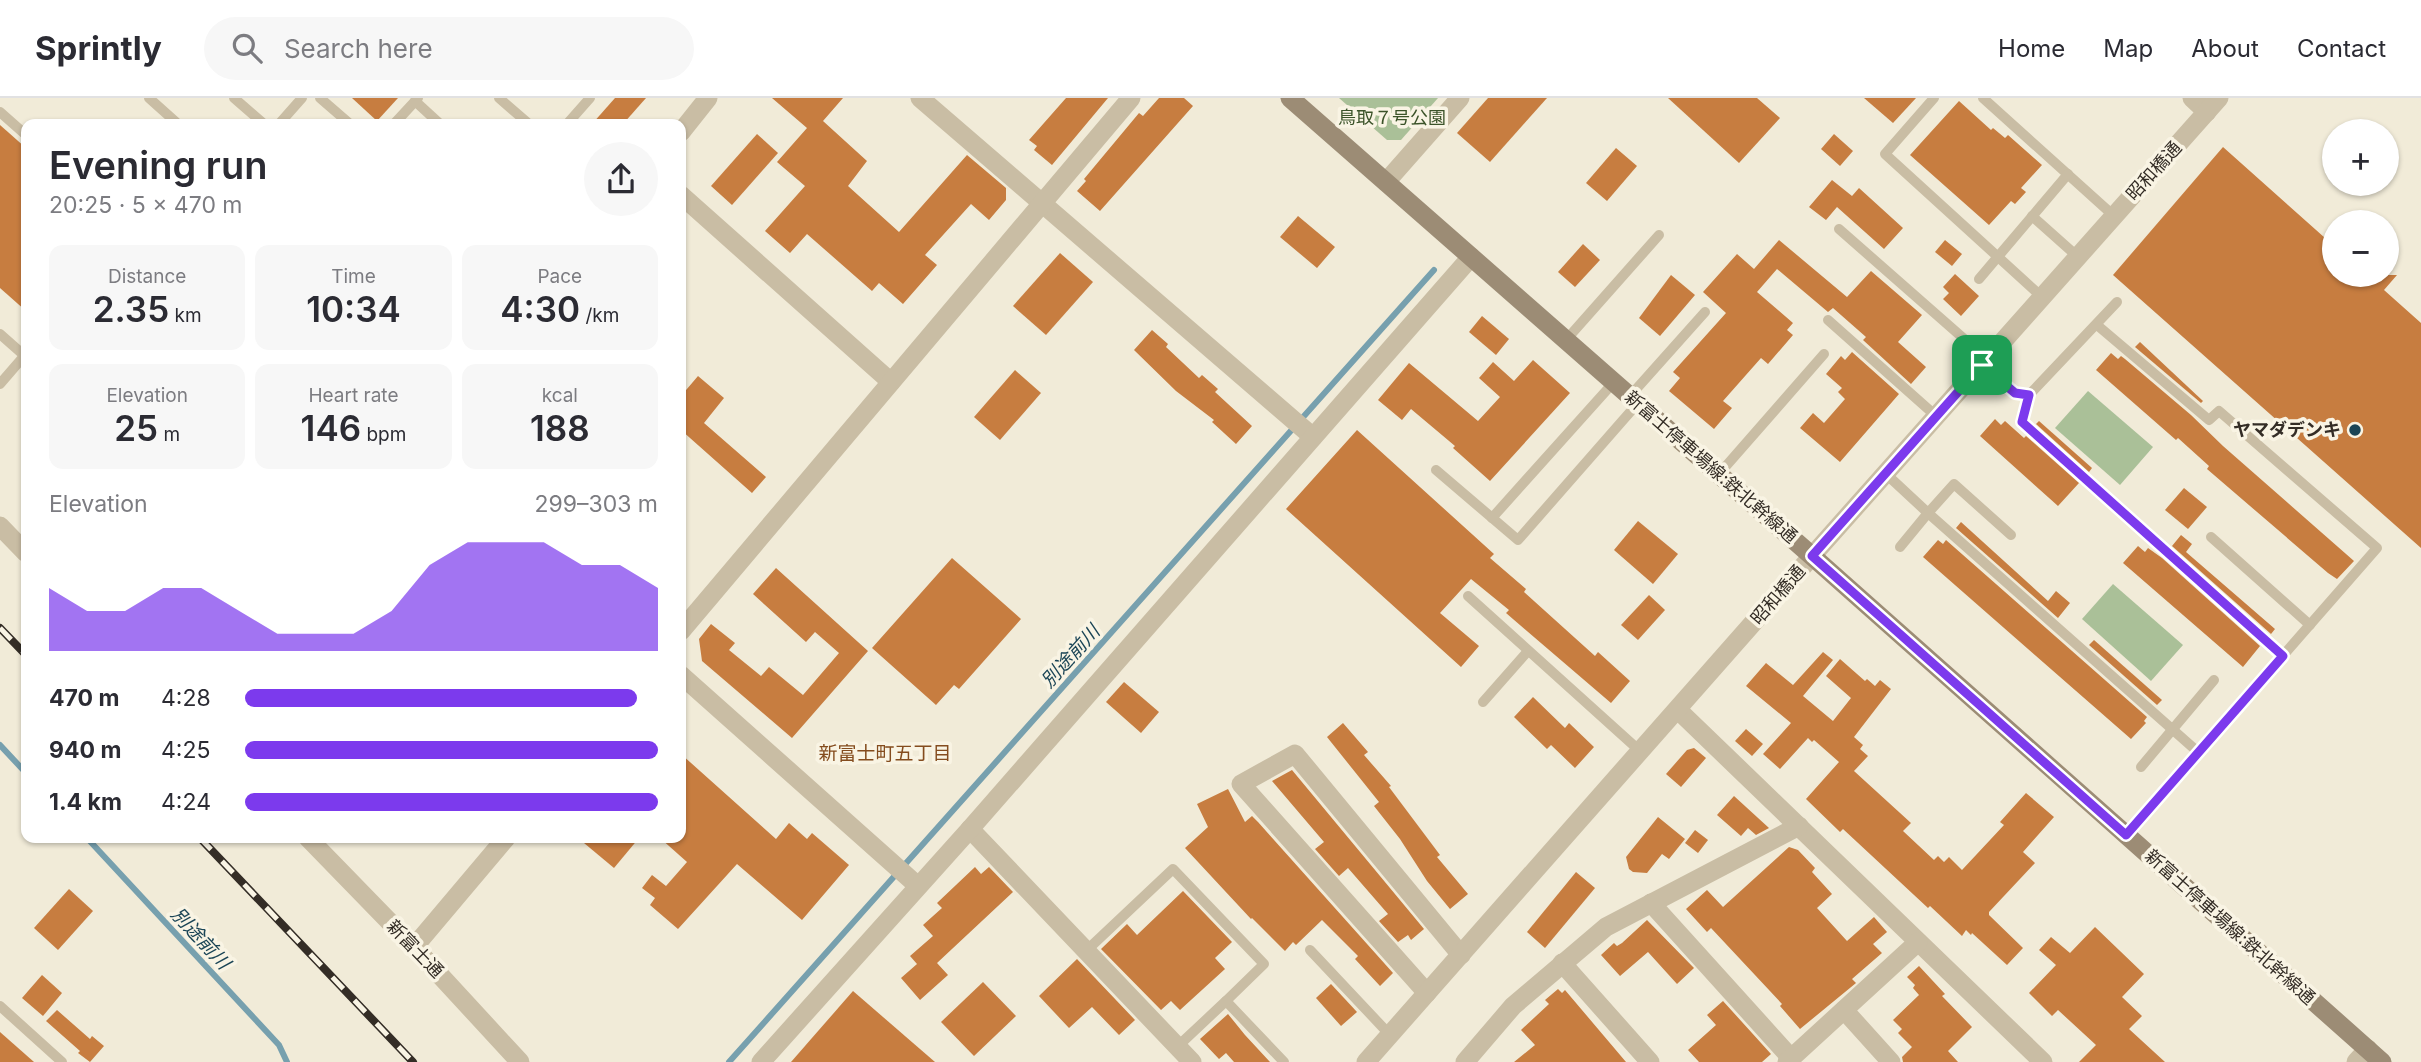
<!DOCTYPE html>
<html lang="en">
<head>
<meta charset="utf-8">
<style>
  :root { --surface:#fff; --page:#f7f7f7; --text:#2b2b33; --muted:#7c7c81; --line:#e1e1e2; --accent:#7c3aed }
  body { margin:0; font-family:Inter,"Noto Sans JP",sans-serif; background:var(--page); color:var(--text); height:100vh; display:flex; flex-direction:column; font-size:26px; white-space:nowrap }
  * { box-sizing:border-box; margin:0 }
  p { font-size:23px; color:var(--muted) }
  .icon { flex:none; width:38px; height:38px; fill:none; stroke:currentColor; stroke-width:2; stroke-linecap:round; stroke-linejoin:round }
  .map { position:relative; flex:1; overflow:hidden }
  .panel { position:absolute; left:21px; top:21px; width:665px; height:724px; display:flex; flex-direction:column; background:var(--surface); border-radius:14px; box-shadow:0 2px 5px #0004 }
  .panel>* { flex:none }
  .tools { position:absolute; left:2322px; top:21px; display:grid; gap:14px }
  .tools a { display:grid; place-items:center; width:77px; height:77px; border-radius:50%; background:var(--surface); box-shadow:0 2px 5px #0004; font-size:35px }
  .pin { position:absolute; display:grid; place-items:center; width:60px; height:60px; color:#fff; margin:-30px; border-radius:14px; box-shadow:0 4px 10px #0006 }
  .round { display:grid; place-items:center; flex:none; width:74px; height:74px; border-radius:37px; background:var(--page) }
  .headline { display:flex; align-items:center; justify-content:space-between; height:119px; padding:0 28px }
  h1 { font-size:38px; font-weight:600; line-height:52px }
  .figures { display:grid; grid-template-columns:repeat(3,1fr); gap:10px; height:119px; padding:7px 28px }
  .figures div { display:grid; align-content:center; border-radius:14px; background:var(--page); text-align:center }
  .figures b { font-size:35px; font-weight:600 }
  .figures small { font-size:19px; font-weight:400 }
  .figures p { font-size:19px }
  .chart { height:196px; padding:14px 28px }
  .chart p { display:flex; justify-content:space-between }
  .chart svg { width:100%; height:126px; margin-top:7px; fill:var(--accent); opacity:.7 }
  ul { padding:0 28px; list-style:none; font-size:23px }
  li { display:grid; grid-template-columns:112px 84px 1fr; align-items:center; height:52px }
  li i { height:18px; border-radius:9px; background:var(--accent) }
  header { display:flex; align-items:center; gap:42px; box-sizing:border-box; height:98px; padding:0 35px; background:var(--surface); border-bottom:2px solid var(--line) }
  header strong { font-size:33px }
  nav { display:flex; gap:38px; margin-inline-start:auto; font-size:24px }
  .search { width:490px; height:63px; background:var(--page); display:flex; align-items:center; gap:18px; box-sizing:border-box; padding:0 24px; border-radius:38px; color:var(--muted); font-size:26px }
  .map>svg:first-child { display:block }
  .green { fill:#aac098 }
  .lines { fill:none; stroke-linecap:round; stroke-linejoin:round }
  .stream { stroke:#77a0ae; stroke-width:6 }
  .building { fill:#c77d40 }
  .service { stroke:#c9bda4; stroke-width:10 }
  .minor { stroke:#c9bda4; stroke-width:19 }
  .tertiary { stroke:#c9bda4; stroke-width:19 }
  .secondary { stroke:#9c8c75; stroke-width:19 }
  .rail-casing { stroke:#342d26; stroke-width:8 }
  .rail { stroke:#f9f4e4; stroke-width:5; stroke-dasharray:16; stroke-linecap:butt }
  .route-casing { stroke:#fff; stroke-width:14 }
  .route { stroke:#7c3aed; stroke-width:9 }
  .poi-dot { fill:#1b4556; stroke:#f9f4e4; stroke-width:2.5 }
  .labels { text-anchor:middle; stroke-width:7; stroke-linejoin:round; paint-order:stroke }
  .park-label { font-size:18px; fill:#3b5329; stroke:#f9f4e4 }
  .street-label { font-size:18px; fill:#342d26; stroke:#f9f4e4 }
  .poi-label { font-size:18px; font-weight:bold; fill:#342d26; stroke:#f9f4e4; text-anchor:end }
  .water-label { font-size:19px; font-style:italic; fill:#1b4556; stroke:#f9f4e4 }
  .neighbourhood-label { font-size:19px; fill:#844c1e; stroke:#f9f4e4 }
</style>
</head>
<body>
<header>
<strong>Sprintly</strong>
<div class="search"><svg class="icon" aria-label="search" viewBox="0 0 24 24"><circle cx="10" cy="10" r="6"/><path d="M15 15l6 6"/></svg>Search here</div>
<nav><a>Home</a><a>Map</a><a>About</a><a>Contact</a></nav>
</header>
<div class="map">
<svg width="2421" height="964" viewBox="0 0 2421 964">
  <rect width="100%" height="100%" fill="#f1ebd8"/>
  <g class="green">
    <path d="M1339,0H1438L1401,42H1387Z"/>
    <path d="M2088,293L2153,349L2120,387L2055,330Z"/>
    <path d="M2113,486L2183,547L2151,583L2082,521Z"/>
  </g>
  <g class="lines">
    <g class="stream">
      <path d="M0,647L26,675"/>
      <path d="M87,740L279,947L287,964"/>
      <path d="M729,964L1434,172"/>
    </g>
  </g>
  <g class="building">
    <path d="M352,0H398L377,23Z"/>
    <path d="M615,0H646L623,26H592Z"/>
    <path d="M772,0H843L823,23L867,63L848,88L899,134L967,57L1006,90V102L989,122L971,106L925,157L937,167L903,206L879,185L872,193L807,136L790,155L765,133L805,88L777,64L807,30Z"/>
    <path d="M1066,0H1108L1052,67L1034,52L1037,48L1029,42Z"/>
    <path d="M1159,0H1184L1193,8L1100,113L1077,93L1086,83L1084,81L1139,15L1143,18Z"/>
    <path d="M1488,0H1547L1490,64L1457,35Z"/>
    <path d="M1668,0H1757L1780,20L1739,65Z"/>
    <path d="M1864,0H1916L1893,25Z"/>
    <path d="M1959,3L1991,32L1993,30L2005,40L2008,37L2042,67L2021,90L2026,94L2015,106L2011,103L1989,127L1910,57Z"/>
    <path d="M0,27L26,50V213L0,190Z"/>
    <path d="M757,36L778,55L732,107L711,88Z"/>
    <path d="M1834,36L1853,53L1840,68L1821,51Z"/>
    <path d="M2223,49L2334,148V177H2397L2384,192L2421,225V450L2113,177Z"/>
    <path d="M1616,50L1637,68L1607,103L1586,85Z"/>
    <path d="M1832,82L1852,98L1859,90L1903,130L1884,151L1837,109L1826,122L1809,109Z"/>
    <path d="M1298,118L1335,149L1317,170L1280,139Z"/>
    <path d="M1779,142L1847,199L1871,173L1922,217L1898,244L1926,269L1911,286L1863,242L1866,239L1833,210L1828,214L1777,171L1757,194L1793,225L1787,232L1793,237L1768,266L1761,260L1723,303L1732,310L1714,331L1669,293L1680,280L1673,274L1726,215L1703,194L1737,156L1754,171Z"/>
    <path d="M1945,142L1962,156L1952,168L1935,154Z"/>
    <path d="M1583,146L1600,162L1575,189L1558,174Z"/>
    <path d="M1060,155L1093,184L1046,237L1013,208Z"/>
    <path d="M1955,176L1979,198L1961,218L1943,201L1949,195L1943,189Z"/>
    <path d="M1671,177L1695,197L1660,238L1639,220Z"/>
    <path d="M1482,218L1509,241L1496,257L1469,234Z"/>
    <path d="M1152,232L1168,246L1166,249L1199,280L1202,277L1218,291L1215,294L1252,328L1236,346L1212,324L1214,322L1176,293L1134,252Z"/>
    <path d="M2140,244L2203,303L2201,305L2135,249Z"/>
    <path d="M1852,254L1899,296L1840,364L1800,330L1813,315L1824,325L1845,301L1838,294L1842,290L1826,276L1841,258L1845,262Z"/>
    <path d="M2111,255L2118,261L2121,258L2125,261L2191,317L2223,348L2354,463L2337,481L2328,475L2207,371L2209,368L2178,340L2176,342L2096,272Z"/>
    <path d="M1533,262L1570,295L1490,383L1453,350L1455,348L1411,311L1402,322L1378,302L1409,265L1478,323L1500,299L1479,280L1493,264L1514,283Z"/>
    <path d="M1015,272L1041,295L1000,342L974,319Z"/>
    <path d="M698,278L724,300L704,325L766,379L752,395L681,332V298Z"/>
    <path d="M1995,321L2001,327L2005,323L2024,340L2026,338L2079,385L2058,408L1980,338Z"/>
    <path d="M2039,323L2092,370L2089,374L2036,326Z"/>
    <path d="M1357,332L1494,456L1490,460L1526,491L1524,494L1595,558L1598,554L1630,583L1611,605L1506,515L1509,512L1471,481L1440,515L1479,548L1461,569L1286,411Z"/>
    <path d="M2184,390L2207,409L2188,431L2165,412Z"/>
    <path d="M1638,423L1678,456L1653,486L1614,452Z"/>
    <path d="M1961,424L2048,503L2056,493L2070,505L2058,520L1956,430Z"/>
    <path d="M2181,437L2192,446L2186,454L2275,531L2271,536L2172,448Z"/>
    <path d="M1938,442L1943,446L1946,442L2147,619L2144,623L2146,625L2131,641L1923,459Z"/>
    <path d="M2138,448L2145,454L2148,450L2162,460L2260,548L2243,569L2123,465Z"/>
    <path d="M952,460L1021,521L959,591L954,587L936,607L872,550Z"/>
    <path d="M776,470L868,553L792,640L702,563L699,541L711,526L735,545L729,552L761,578L769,569L803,597L839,555L815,534L806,544L753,496Z"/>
    <path d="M1649,497L1665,512L1638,542L1621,527Z"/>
    <path d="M2094,542L2162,602L2157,607L2089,547Z"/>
    <path d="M1823,554L1833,562L1803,598L1833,623L1851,600L1826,578L1840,561L1865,583L1867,581L1875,588L1880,582L1891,591L1854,639L1863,647L1860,651L1868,658L1854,673L1911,725L1903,733L1934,762L1938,758L1944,764L1949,759L1962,772L2004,727L2000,724L2026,695L2054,719L2023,754L2035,765L1989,814V817L2023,850L2007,867L1972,835L1971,837L1966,832L1962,838L1930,808L1928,810L1843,731L1840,734L1806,701L1839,664L1814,642L1812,644L1808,640L1780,671L1763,656L1791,625L1746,588L1766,565L1793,587Z"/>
    <path d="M1124,584L1159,614L1141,635L1106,604Z"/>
    <path d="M1533,599L1565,630L1569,625L1594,649L1575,670L1551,647L1547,651L1514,619Z"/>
    <path d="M1343,625L1368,654L1364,657L1391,688L1389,689L1440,757L1437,759L1468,796L1450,811L1427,783L1400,741L1374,708L1379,704L1327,639Z"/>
    <path d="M1746,631L1763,646L1752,658L1735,643Z"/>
    <path d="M1694,650L1706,660L1681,689L1666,676L1687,652Z"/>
    <path d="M681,656L776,741L789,725L807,741L812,735L849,767L802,822L737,766L678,831L650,807L655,800L642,790L652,777L666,788L687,764L660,740H681Z"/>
    <path d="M1292,672L1424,831L1411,842L1408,837L1398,844L1379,823L1388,816L1348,770L1339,778L1315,751L1324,744L1272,683Z"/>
    <path d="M1228,691L1245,724L1252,718L1258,724L1393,875L1380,888L1355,861L1358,858L1322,822L1296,847L1293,844L1285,853L1252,820L1251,821L1185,750L1208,729L1197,706Z"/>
    <path d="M1734,698L1769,730L1756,737L1748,730L1741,738L1717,717Z"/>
    <path d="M1658,719L1685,741L1669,761L1662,756L1647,775L1633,774L1629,771L1626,759Z"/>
    <path d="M1695,732L1708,742L1698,755L1685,745Z"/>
    <path d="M578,740H639L614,770Z"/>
    <path d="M1789,749L1798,752L1815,770L1812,774L1832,796L1817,810L1847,843L1874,819L1887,834L1873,846L1882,855L1852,881L1856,885L1800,931L1780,908L1782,906L1711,830L1707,834L1686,811L1707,792L1723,809Z"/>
    <path d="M975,769L981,776L989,769L1013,794L937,865L948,877L920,902L901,880L917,866L910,858L933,838L923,827L942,810L937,805Z"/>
    <path d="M1576,774L1595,790L1545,850L1527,834Z"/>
    <path d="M69,791L93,813L58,852L34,830Z"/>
    <path d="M1183,793L1232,844L1215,860L1225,871L1180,912L1171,903L1161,912L1101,851L1127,826L1137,837Z"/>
    <path d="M1647,822L1694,870L1677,886L1648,854L1620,878L1601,857L1614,845L1617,848L1622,845Z"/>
    <path d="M2095,829L2144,876L2122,899L2142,918L2129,931L2165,964H2079L2096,947L2058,912L2052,918L2029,895L2056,867L2039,852L2051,839L2070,855Z"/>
    <path d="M1077,861L1135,922L1119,937L1092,909L1069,930L1039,898Z"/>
    <path d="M1919,868L1945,896L1942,898L1972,929L1948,953L1958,964H1903L1902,959L1912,949L1898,935L1902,931L1893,922L1919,897L1913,890L1915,887L1907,879Z"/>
    <path d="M42,877L62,895L43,918L22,900Z"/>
    <path d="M983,884L1016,918L974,958L941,924Z"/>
    <path d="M1331,886L1357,914L1341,928L1316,900Z"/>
    <path d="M1558,891L1562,895L1565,892L1626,964H1514L1535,947L1521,932L1549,906L1545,902Z"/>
    <path d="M853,893L935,964H791Z"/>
    <path d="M1723,903L1771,956L1762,964H1699L1688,952L1716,927L1707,917Z"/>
    <path d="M57,912L90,941L92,938L104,948L90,964L78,955L80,953L46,923Z"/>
    <path d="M1228,916L1245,937L1270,964H1234L1226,955L1219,961L1200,941Z"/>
    <path d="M0,934L34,964H0Z"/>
  </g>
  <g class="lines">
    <g class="service">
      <path d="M149,0L178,26"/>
      <path d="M234,0L264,26"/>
      <path d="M320,0L350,26"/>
      <path d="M499,0L529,26"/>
      <path d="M1934,0L1885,56L2042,199"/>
      <path d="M1983,0L2114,118"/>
      <path d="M415,3L440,26"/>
      <path d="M0,14L26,37"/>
      <path d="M279,26L302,0"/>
      <path d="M394,26L418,0"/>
      <path d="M567,26L590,0"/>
      <path d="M2032,118L2078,159"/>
      <path d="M1839,131L1987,261"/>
      <path d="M1979,181L2068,76"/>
      <path d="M1828,222L1936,318"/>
      <path d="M2097,227L2209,322L2219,313L2377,450L2126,737"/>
      <path d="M0,236L26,259"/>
      <path d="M1566,242L1659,137"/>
      <path d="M1982,267L2015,295L2029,297L2117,204"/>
      <path d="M0,286L25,257"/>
      <path d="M2029,297L2022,324L2283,558"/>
      <path d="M1630,298L1705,214"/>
      <path d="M1436,372L1518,442L1638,305"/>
      <path d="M1885,375L1928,415L1954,386L2011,437"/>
      <path d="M1719,376L1824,256"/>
      <path d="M1492,420L1614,284"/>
      <path d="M2211,439L2310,527"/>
      <path d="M1900,449L1928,415L2198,654"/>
      <path d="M1468,498L1641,654"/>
      <path d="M1483,604L1528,553"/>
      <path d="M2141,669L2214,582"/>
      <path d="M1310,852L1390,937"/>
      <path d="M1086,853L1173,771L1264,866L1226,903L1284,964"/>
      <path d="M0,908L62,964"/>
      <path d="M1177,949L1226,903"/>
    </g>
    <g class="minor">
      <path d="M920,0L1313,339"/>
      <path d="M2192,0L2207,14"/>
      <path d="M681,34L708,0"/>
      <path d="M1386,84L1460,0"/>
      <path d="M681,97L891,284"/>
      <path d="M0,428L26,455"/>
      <path d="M681,533L1131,0"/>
      <path d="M681,577L918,788"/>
      <path d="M1678,612L2043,964"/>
      <path d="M970,731L1192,964"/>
      <path d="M1651,805L1791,960"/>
      <path d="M414,849L506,740"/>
      <path d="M1562,865L1650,964"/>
      <path d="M1427,895L1241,686L1295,656L1461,857"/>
      <path d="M1844,912L1891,964"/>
      <path d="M761,964L970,731L1471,159"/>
      <path d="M1366,964L1812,458"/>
      <path d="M1465,964L1513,908L1606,829L1799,728"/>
      <path d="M1787,964L1918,844"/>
      <path d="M2356,964L2368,951"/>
    </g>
    <g class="tertiary">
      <path d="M1812,458L2219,0"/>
      <path d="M308,740L414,849L520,964"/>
    </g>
    <path class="secondary" d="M1290,0L1812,458L2382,964"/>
    <g class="rail-casing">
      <g id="rail">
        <path d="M0,530L26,557"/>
        <path d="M200,740L413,964"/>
      </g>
    </g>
    <use href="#rail" class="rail"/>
  </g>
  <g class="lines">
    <g class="route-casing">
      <path id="route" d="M1982,267L2015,295L2029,297L2022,324L2283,558L2126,737L1812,458Z"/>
    </g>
    <use href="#route" class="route"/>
  </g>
  <circle class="poi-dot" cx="2355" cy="332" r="7"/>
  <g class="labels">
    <g class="park-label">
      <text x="1392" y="26">鳥取７号公園</text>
    </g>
    <g class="street-label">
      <text transform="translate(2154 73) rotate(-48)" y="6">昭和橋通</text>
      <text transform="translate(1711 369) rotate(41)" y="6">新富士停車場線:鉄北幹線通</text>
      <text transform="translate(1778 497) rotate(-49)" y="6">昭和橋通</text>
      <text transform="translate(2230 829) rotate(42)" y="6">新富士停車場線:鉄北幹線通</text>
      <text transform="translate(415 851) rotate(46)" y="6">新富士通</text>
    </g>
    <g class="poi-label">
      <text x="2341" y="338">ヤマダデンキ</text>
    </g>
    <g class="water-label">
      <text transform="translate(1070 558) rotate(-48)" y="7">別途前川</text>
      <text transform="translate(201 840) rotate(47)" y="7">別途前川</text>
    </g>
    <g class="neighbourhood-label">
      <text x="885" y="662">新富士町五丁目</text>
    </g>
  </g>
</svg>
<div class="tools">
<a>+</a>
<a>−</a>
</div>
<div class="pin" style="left:1982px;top:267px;background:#1e9e55"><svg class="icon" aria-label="arrive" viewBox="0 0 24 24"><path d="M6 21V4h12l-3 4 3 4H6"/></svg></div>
<section class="panel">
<div class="headline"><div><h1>Evening run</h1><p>20:25 · 5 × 470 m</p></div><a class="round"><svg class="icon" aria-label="share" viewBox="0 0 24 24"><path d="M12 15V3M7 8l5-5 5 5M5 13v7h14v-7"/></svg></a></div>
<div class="figures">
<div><p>Distance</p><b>2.35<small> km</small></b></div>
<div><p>Time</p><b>10:34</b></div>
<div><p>Pace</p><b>4:30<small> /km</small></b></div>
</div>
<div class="figures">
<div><p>Elevation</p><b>25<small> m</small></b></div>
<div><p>Heart rate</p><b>146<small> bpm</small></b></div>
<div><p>kcal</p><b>188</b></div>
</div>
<div class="chart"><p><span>Elevation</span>299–303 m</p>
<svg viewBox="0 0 160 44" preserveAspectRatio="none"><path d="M0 44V22L10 30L20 30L30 22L40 22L50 30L60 38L70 38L80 38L90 30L100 14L110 6L120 6L130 6L140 14L150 14L160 22V44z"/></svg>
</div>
<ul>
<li><b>470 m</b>4:28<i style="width:95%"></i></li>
<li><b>940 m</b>4:25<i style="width:100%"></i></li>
<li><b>1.4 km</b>4:24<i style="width:100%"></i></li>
</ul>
</section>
</div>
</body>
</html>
